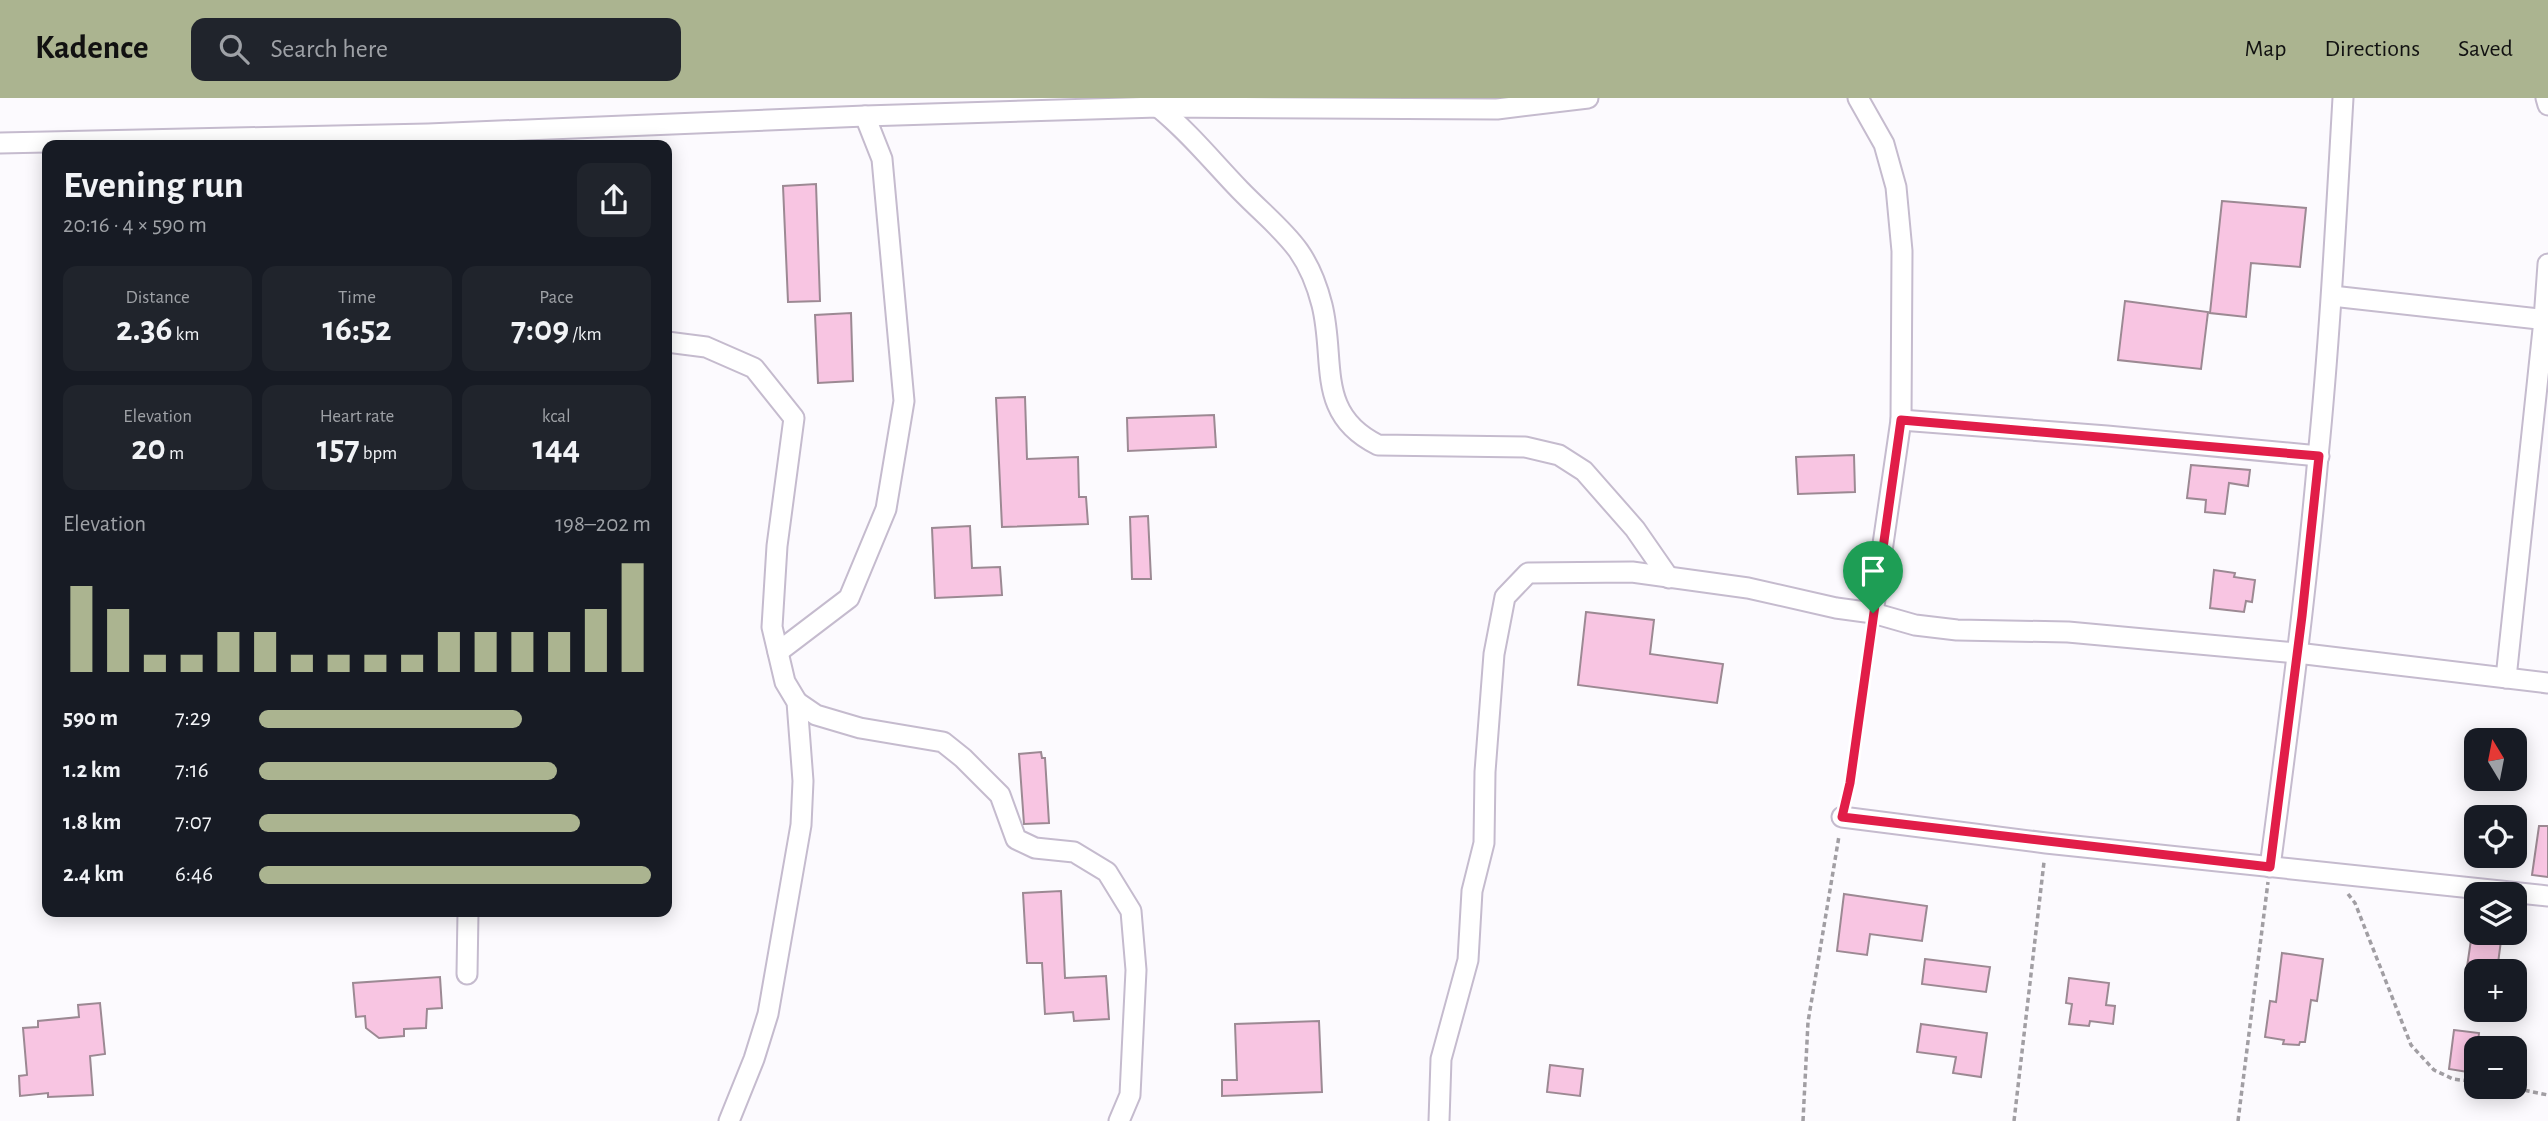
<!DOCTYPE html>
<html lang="en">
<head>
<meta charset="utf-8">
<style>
  :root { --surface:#171b24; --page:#20242c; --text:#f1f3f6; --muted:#9ea1a6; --accent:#abb490 }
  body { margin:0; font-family:"Alegreya Sans",sans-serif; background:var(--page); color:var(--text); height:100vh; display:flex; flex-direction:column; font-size:26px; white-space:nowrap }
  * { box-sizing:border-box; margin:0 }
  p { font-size:23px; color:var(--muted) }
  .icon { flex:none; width:38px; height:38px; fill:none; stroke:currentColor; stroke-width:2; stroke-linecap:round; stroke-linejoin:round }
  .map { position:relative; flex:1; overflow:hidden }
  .panel { position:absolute; left:42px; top:42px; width:630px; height:777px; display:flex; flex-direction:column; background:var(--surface); border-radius:14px; box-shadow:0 4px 18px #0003 }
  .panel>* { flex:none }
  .needle { width:46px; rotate:350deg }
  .fabs { position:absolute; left:2464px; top:630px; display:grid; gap:14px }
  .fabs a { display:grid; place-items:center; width:63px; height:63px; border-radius:14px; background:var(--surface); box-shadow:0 4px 18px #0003; font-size:35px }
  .pin { position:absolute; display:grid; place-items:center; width:60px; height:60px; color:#fff; margin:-72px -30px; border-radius:50% 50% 50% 0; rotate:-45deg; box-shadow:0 0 7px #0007 }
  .pin .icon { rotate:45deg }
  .round { display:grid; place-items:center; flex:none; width:74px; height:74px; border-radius:14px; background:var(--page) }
  .head { display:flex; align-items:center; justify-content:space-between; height:119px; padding:0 21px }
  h1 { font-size:38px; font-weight:700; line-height:52px }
  .figures { display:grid; grid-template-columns:repeat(3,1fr); gap:10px; height:119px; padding:7px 21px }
  .figures div { display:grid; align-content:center; border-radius:14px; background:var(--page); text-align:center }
  .figures b { font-size:35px; font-weight:700 }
  .figures small { font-size:19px; font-weight:400 }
  .figures p { font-size:19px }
  .chart { height:196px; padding:14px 21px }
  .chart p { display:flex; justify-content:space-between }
  .chart svg { width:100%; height:126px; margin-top:7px; stroke:var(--accent); stroke-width:6 }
  ul { padding:0 21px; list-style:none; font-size:23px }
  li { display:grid; grid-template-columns:112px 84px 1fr; align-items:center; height:52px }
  li i { height:18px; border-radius:9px; background:var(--accent) }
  header { display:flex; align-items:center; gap:42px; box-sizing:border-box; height:98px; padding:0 35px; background:var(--accent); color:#111 }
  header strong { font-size:33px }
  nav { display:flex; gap:38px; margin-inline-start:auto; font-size:24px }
  .search { width:490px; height:63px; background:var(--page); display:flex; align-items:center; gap:18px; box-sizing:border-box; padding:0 24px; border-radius:14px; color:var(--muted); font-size:26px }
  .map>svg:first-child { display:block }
  .building { fill:#f8c5e2; stroke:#9c8993; stroke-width:2 }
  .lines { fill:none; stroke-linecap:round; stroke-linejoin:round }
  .minor-casing { stroke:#c5bbce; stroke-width:23 }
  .path { stroke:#a19ea3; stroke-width:3.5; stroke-dasharray:5 3.5; stroke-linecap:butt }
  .minor { stroke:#fff; stroke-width:19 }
  .route-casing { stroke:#fff; stroke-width:14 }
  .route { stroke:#e11d48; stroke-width:9 }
</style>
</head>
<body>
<header>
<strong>Kadence</strong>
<div class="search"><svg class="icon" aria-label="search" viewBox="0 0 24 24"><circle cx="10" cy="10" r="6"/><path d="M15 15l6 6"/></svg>Search here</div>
<nav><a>Map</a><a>Directions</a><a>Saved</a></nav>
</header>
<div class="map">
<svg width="2548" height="1023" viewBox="0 0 2548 1023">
  <rect width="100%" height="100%" fill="#fcfafe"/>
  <g class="building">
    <path d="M816,86L820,203L788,204L783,88Z"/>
    <path d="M2222,103L2306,110L2300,169L2251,165L2246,219L2210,215Z"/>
    <path d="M2125,203L2208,214L2201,271L2118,262Z"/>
    <path d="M851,215L853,283L818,285L815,217Z"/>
    <path d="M1025,299L1027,361L1078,359L1079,399H1086L1088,426L1002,429L996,300Z"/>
    <path d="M1214,317L1216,349L1128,353L1127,320Z"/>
    <path d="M1854,357L1855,394L1798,396L1796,359Z"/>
    <path d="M2191,367L2250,372L2248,388L2229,385L2225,416L2205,414L2206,402L2187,400Z"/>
    <path d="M1148,418L1151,481H1132L1130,419Z"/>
    <path d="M970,428L972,470L1000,469L1002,497L935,500L932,430Z"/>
    <path d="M2214,472L2235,475L2234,479L2255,482L2252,504L2246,503L2244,514L2210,510Z"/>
    <path d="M1586,514L1654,522L1650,556L1723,566L1717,605L1578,587Z"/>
    <path d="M1041,654L1042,660H1045L1049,725L1024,726L1019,656Z"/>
    <path d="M2539,728H2548V779L2532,777Z"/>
    <path d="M1061,793L1065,880L1106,878L1109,921L1074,923L1073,914L1045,916L1042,865H1027L1023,795Z"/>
    <path d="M1844,796L1927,808L1922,843L1870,836L1867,857L1837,853Z"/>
    <path d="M2472,835H2502L2497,873L2467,869Z"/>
    <path d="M2282,855L2323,861L2317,903L2311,902L2305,944H2300L2299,947L2283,946L2284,942L2265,939L2270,903L2276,904Z"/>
    <path d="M1925,861L1990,869L1986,894L1922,886Z"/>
    <path d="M440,879L442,910L427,911L426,930L404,931V938L379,940L366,930L365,918L356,919L353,885Z"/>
    <path d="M2069,880L2109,885L2106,907L2115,908L2113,926L2090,923L2089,928L2069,926L2072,906L2066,905Z"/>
    <path d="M100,905L105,956L90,958L93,997L48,999V995L20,998L19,978L27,977L23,930L38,929V923L79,919L78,907Z"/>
    <path d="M1319,923L1322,994L1222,998V982H1237L1235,926Z"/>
    <path d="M1921,926L1987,935L1981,979L1953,975L1956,959L1917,954Z"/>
    <path d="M2454,932L2479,935L2474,975L2449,971Z"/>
    <path d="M1550,967L1583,971L1580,998L1547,994Z"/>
  </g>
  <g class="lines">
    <g class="minor-casing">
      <g id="minor">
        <path d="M1858,0L1884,46L1896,89L1902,153L1901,322L1873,515"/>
        <path d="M2546,0L2548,7"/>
        <path d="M1158,9C1189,34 1213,64 1240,92C1281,134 1307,147 1322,207C1336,263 1315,316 1378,347L1525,349L1559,357L1584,373L1635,431L1669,480"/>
        <path d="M0,45L428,36L865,18L1158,9L1497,11L1588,0"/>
        <path d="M2332,198L2548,222"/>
        <path d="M667,244L706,249L754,270L794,320L777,448L772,529L785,584L797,604L803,683L801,727L768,916L754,961L729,1023"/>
        <path d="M1901,322L2107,338L2319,358"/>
        <path d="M778,554L849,500L886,411L904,303L882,61L865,18"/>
        <path d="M2506,580L2544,222L2548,166"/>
        <path d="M797,604L816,617L860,630L943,644L963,660L1000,697L1016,741L1035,750L1074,754L1107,774L1131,813L1136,872L1130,997L1119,1023"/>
        <path d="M1842,719L2046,745L2548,798"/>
        <path d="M2270,769C2288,632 2306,496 2318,359C2330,239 2336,120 2343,0"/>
        <path d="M467,876L468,814"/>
        <path d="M1439,1023L1441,961L1468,862L1472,793L1484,745L1485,674L1494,556L1505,499L1528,475L1632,474L1748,490L1836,510L1873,515L1915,527L1957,532L2068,534L2297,555L2548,585"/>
      </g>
    </g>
    <g class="path">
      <path d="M1846,703L1871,534"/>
      <path d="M2348,796L2355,805L2411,947L2434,972L2453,981L2476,984"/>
      <path d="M2508,989L2548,997"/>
      <path d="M1803,1023L1808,924L1839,738"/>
      <path d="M2014,1023L2044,764"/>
      <path d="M2238,1023L2268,784"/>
    </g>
    <use href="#minor" class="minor"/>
  </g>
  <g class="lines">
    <g class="route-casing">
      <path id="route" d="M1901,322L2319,358L2302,518L2270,769L1842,719L1850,685Z"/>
    </g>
    <use href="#route" class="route"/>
  </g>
</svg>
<div class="fabs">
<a><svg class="needle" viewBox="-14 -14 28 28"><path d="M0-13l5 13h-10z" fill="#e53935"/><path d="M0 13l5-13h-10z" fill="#9ea1a6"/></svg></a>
<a><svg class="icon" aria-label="locate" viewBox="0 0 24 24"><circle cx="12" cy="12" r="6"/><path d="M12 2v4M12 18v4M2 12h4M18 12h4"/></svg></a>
<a><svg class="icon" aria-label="layers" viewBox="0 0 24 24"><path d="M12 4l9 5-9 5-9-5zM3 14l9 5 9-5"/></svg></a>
<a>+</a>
<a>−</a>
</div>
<div class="pin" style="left:1873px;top:515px;background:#1e9e55"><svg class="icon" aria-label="arrive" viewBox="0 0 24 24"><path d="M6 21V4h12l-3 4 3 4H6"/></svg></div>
<section class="panel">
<div class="head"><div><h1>Evening run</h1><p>20:16 · 4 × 590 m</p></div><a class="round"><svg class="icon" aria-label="share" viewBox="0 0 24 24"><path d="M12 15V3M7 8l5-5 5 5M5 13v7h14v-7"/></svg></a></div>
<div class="figures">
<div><p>Distance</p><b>2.36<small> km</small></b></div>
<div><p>Time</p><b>16:52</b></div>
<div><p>Pace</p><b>7:09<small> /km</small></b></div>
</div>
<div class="figures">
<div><p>Elevation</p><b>20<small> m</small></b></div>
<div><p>Heart rate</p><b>157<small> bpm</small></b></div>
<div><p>kcal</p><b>144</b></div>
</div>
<div class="chart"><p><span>Elevation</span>198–202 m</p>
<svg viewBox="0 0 160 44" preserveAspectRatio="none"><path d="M5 44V14M15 44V22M25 44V38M35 44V38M45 44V30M55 44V30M65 44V38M75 44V38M85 44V38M95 44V38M105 44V30M115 44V30M125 44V30M135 44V30M145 44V22M155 44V6"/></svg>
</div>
<ul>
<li><b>590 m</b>7:29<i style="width:67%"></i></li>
<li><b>1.2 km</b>7:16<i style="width:76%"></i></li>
<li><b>1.8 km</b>7:07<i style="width:82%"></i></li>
<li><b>2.4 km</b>6:46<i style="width:100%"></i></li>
</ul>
</section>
</div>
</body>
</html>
